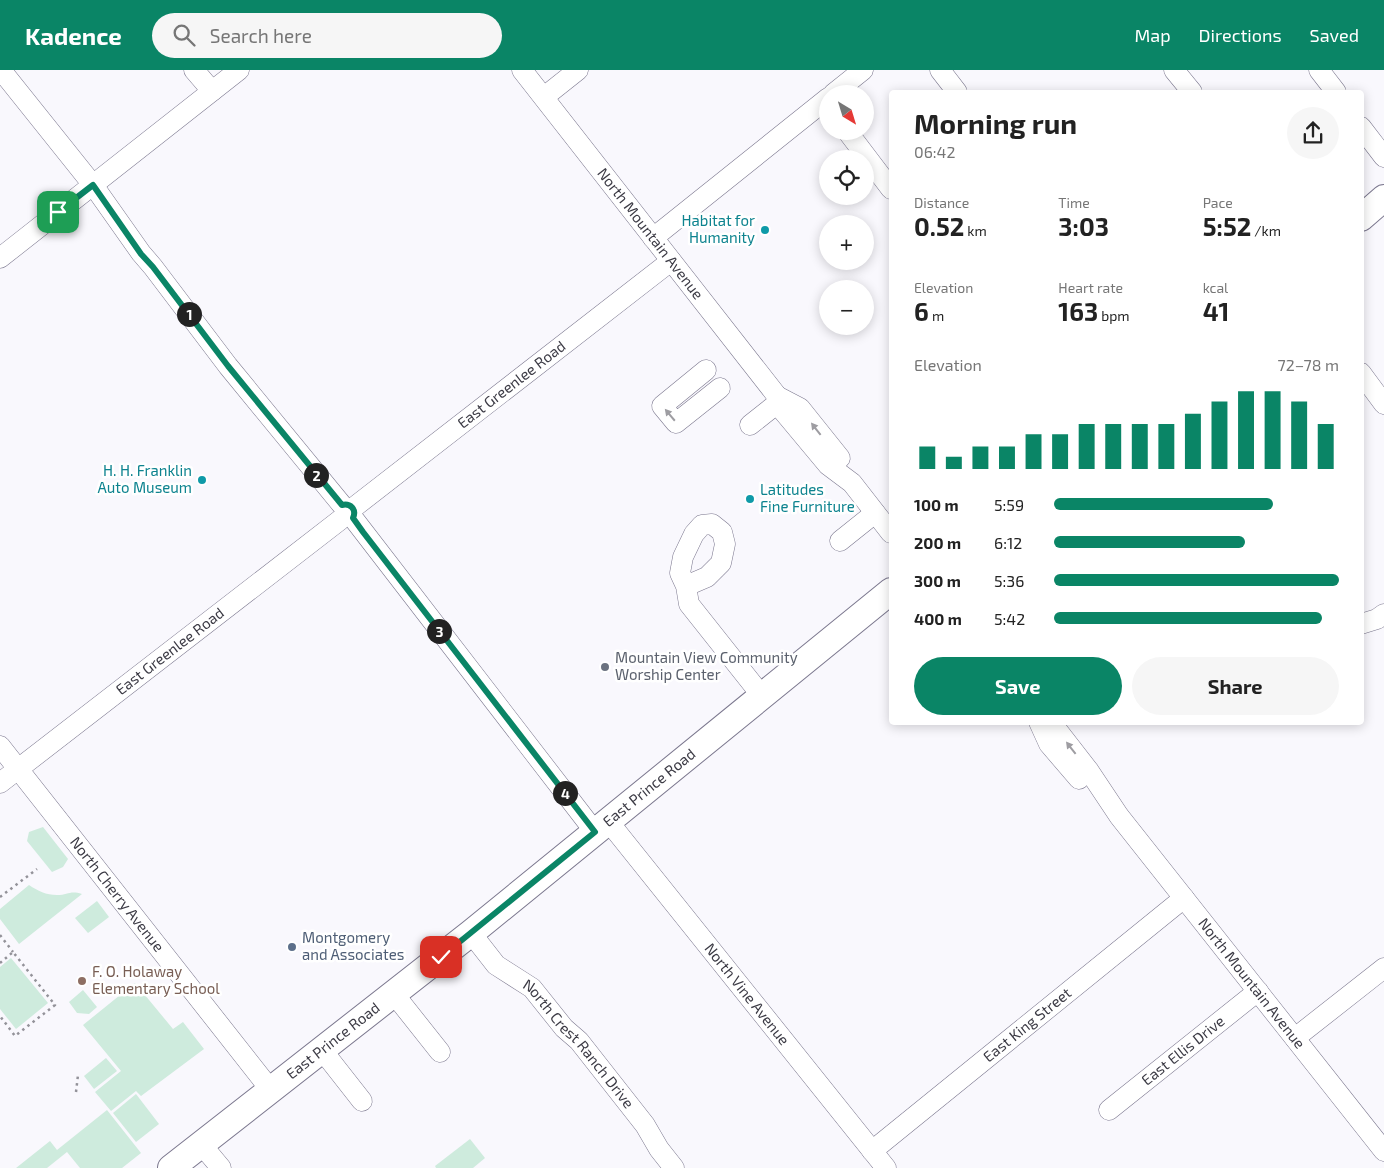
<!DOCTYPE html>
<html lang="en">
<head>
<meta charset="utf-8">
<style>
  :root { --surface:#fff; --page:#f6f6f6; --text:#222; --muted:#767676; --accent:#0a8566 }
  body { margin:0; font-family:"Exo 2",sans-serif; background:var(--page); color:var(--text); height:100vh; display:flex; flex-direction:column; font-size:19px; white-space:nowrap }
  * { box-sizing:border-box; margin:0 }
  p { font-size:16px; color:var(--muted) }
  .icon { flex:none; width:28px; height:28px; fill:none; stroke:currentColor; stroke-width:2; stroke-linecap:round; stroke-linejoin:round }
  .map { position:relative; flex:1; overflow:hidden }
  .sheet { position:absolute; left:889px; top:20px; width:475px; height:635px; display:flex; flex-direction:column; background:var(--surface); border-radius:5px; box-shadow:0 2px 12px #0003 }
  .sheet>* { flex:none }
  .needle { width:32px; rotate:142deg }
  .fabs { position:absolute; left:819px; top:15px; display:grid; gap:10px }
  .fabs a { display:grid; place-items:center; width:55px; height:55px; border-radius:50%; background:var(--surface); box-shadow:0 2px 12px #0003; font-size:25px }
  .pin { position:absolute; display:grid; place-items:center; width:42px; height:42px; color:#fff; margin:-21px; border-radius:10px; box-shadow:0 2px 8px #0006 }
  .km { position:absolute; width:25px; height:25px; margin:-12px; border-radius:50%; background:#222; color:#fff; font-size:14px; line-height:25px; text-align:center }
  .round { display:grid; place-items:center; flex:none; width:52px; height:52px; border-radius:26px; background:var(--page) }
  .head { display:flex; align-items:center; justify-content:space-between; height:85px; padding:0 25px }
  h1 { font-size:28px; font-weight:700; line-height:38px }
  .stats { display:grid; grid-template-columns:repeat(3,1fr); gap:8px; height:85px; padding:5px 25px }
  .stats div { display:grid; align-content:center }
  .stats b { font-size:25px; font-weight:700 }
  .stats small { font-size:14px; font-weight:400 }
  .stats p { font-size:14px }
  .chart { height:140px; padding:10px 25px }
  .chart p { display:flex; justify-content:space-between }
  .chart svg { width:100%; height:90px; margin-top:5px; stroke:var(--accent); stroke-width:6 }
  .button { display:flex; gap:10px; margin-top:auto; padding:10px 25px }
  .button a { flex:1; height:58px; border-radius:30px; background:var(--accent); color:#fff; font-size:20px; font-weight:700; line-height:58px; text-align:center }
  .button a+a { background:var(--page); color:var(--text) }
  ul { padding:0 25px; list-style:none; font-size:16px }
  li { display:grid; grid-template-columns:80px 60px 1fr; align-items:center; height:38px }
  li i { height:12px; border-radius:6px; background:var(--accent) }
  header { display:flex; align-items:center; gap:30px; box-sizing:border-box; height:70px; padding:0 25px; background:var(--accent); color:#fff }
  header strong { font-size:24px }
  nav { display:flex; gap:28px; margin-inline-start:auto; font-size:18px }
  .search { width:350px; height:45px; background:var(--page); display:flex; align-items:center; gap:12px; box-sizing:border-box; padding:0 18px; border-radius:28px; color:var(--muted); font-size:19px }
  .map>svg:first-child { display:block }
  .green { fill:#ceebdd }
  .lines { fill:none; stroke-linecap:round; stroke-linejoin:round }
  .minor-casing { stroke:#7b778e; stroke-width:21 }
  .major-casing { stroke:#7b778e; stroke-width:28 }
  .path { stroke:#939299; stroke-width:2.5; stroke-dasharray:2.5 4; stroke-linecap:butt }
  .minor { stroke:#fff; stroke-width:20 }
  .major { stroke:#fff; stroke-width:26 }
  .oneway { fill:#9e9da2 }
  .route-casing { stroke:#fff; stroke-width:10 }
  .route { stroke:#0a8566; stroke-width:6 }
  .culture-dot { fill:#0f9aa8; stroke:#fff; stroke-width:2 }
  .worship-dot { fill:#6b7280; stroke:#fff; stroke-width:2 }
  .service-dot { fill:#5c6f8a; stroke:#fff; stroke-width:2 }
  .education-dot { fill:#8d6e63; stroke:#fff; stroke-width:2 }
  .labels { text-anchor:middle; stroke-width:5; stroke-linejoin:round; paint-order:stroke }
  .culture-label { font-size:15px; fill:#0d838f; stroke:#fff; text-anchor:end }
  .street-label { font-size:15px; fill:#3c3b45; stroke:#fff }
  .worship-label { font-size:15px; fill:#5b616d; stroke:#fff; text-anchor:start }
  .service-label { font-size:15px; fill:#4e5e75; stroke:#fff; text-anchor:start }
  .education-label { font-size:15px; fill:#785e54; stroke:#fff; text-anchor:start }
</style>
</head>
<body>
<header>
<strong>Kadence</strong>
<div class="search"><svg class="icon" aria-label="search" viewBox="0 0 24 24"><circle cx="10" cy="10" r="6"/><path d="M15 15l6 6"/></svg>Search here</div>
<nav><a>Map</a><a>Directions</a><a>Saved</a></nav>
</header>
<div class="map">
<svg width="1384" height="1098" viewBox="0 0 1384 1098">
  <rect width="100%" height="100%" fill="#f9f8fd"/>
  <g class="green">
    <path d="M43,757L68,789L63,797L52,802L27,771L29,762Z"/>
    <path d="M29,815C38,821 46,825 57,825C68,825 70,820 82,824L19,874L0,849V839Z"/>
    <path d="M97,831L109,847L88,863L75,848Z"/>
    <path d="M11,888L48,933L16,959L0,939V897Z"/>
    <path d="M135,913L173,959L183,952L204,979L141,1026L136,1021L111,1041L95,1022L121,1001L83,955Z"/>
    <path d="M83,920L97,937L89,944L77,943L69,932Z"/>
    <path d="M106,988L117,1001L94,1019L84,1006Z"/>
    <path d="M136,1024L159,1054L136,1072L113,1043Z"/>
    <path d="M107,1040L141,1083L122,1098H80L67,1082L47,1098H16L50,1071L57,1080Z"/>
    <path d="M470,1069L485,1088L473,1098H436L435,1096Z"/>
  </g>
  <g class="lines">
    <g class="minor-casing">
      <g id="minor">
        <path d="M1,0L93,115L141,183L153,197L228,296L342,435"/>
        <path d="M194,0L212,21"/>
        <path id="s1" d="M522,0L777,326L783,341L828,395L852,413L891,463"/>
        <path d="M940,0L957,22"/>
        <path d="M1174,0L1192,22"/>
        <path d="M1319,0L1336,22"/>
        <path d="M833,24L863,0"/>
        <path d="M544,27L578,0"/>
        <path d="M1361,57L1384,87"/>
        <path d="M847,61L891,119"/>
        <path d="M653,168L828,28"/>
        <path d="M0,188L239,0"/>
        <path d="M706,300L662,336L676,353L720,318"/>
        <path d="M1361,303L1384,334"/>
        <path d="M777,326L800,338L840,388"/>
        <path d="M750,355L779,332"/>
        <path id="s2" d="M353,438L671,191"/>
        <path d="M353,448L595,762"/>
        <path d="M840,471L875,443"/>
        <path d="M686,516L707,507L721,493L725,474L722,462L712,454L702,455L694,464L683,487L680,503L686,516L689,534L762,626"/>
        <path d="M1361,554L1377,549L1384,544"/>
        <path d="M1039,652L1049,674L1079,709"/>
        <path id="s3" d="M1049,652L1054,656L1089,701L1119,746L1384,1081"/>
        <path id="s4" d="M0,676L270,1019"/>
        <path id="s5" d="M0,713L340,450"/>
        <path id="s6" d="M608,751L886,1098"/>
        <path id="s7" d="M471,863L496,895L532,918L564,958L579,971L645,1055L659,1079L674,1098"/>
        <path d="M394,924L440,982"/>
        <path d="M1295,968L1384,898"/>
        <path d="M322,980L362,1031"/>
        <path id="s8" d="M1109,1040L1258,921"/>
        <path d="M201,1074L221,1098"/>
        <path id="s9" d="M872,1081L1184,828"/>
      </g>
    </g>
    <g class="major-casing">
      <g id="major">
        <path d="M1361,148L1384,128"/>
        <path id="s10" d="M171,1098L471,863L891,521"/>
      </g>
    </g>
    <g class="path">
      <path d="M0,827L37,799"/>
      <path d="M0,865L13,882"/>
      <path d="M0,893L13,882L55,935L15,966L0,946"/>
      <path d="M76,1022L78,1005"/>
    </g>
    <use href="#minor" class="minor"/>
    <use href="#major" class="major"/>
  </g>
  <defs><path id="oneway-solid" d="M-6-.8H1V-3.2L6.5 0L1 3.2V.8H-6Z" transform="scale(1.25)"/></defs>
  <g class="oneway">
    <use href="#oneway-solid" transform="translate(670 345) rotate(-130)"/>
    <use href="#oneway-solid" transform="translate(816 359) rotate(-128)"/>
    <use href="#oneway-solid" transform="translate(1071 678) rotate(-128)"/>
  </g>
  <g class="lines">
    <g class="route-casing">
      <path id="route" d="M58,142L93,115L141,184L153,197L228,296L342,435C350,433 357,439 353,448L363,462L595,762L441,887"/>
    </g>
    <use href="#route" class="route"/>
  </g>
  <g class="culture-dot">
    <circle cx="765" cy="160" r="5"/>
    <circle cx="202" cy="410" r="5"/>
    <circle cx="750" cy="429" r="5"/>
  </g>
  <circle class="worship-dot" cx="605" cy="597" r="5"/>
  <circle class="service-dot" cx="292" cy="877" r="5"/>
  <circle class="education-dot" cx="82" cy="911" r="5"/>
  <g class="labels">
    <g class="culture-label">
      <text x="755" y="156">Habitat for<tspan x="755" dy="17">Humanity</tspan></text>
      <text x="192" y="406">H. H. Franklin<tspan x="192" dy="17">Auto Museum</tspan></text>
      <text x="760" y="425" text-anchor="start">Latitudes<tspan x="760" dy="17">Fine Furniture</tspan></text>
    </g>
    <g class="street-label">
      <text dy="5" stroke="none"><textPath href="#s1" startOffset="208">North Mountain Avenue</textPath></text>
      <text dy="5" stroke="none"><textPath href="#s2" startOffset="201">East Greenlee Road</textPath></text>
      <text dy="5" stroke="none"><textPath href="#s5" startOffset="215">East Greenlee Road</textPath></text>
      <text dy="5" stroke="none"><textPath href="#s10" startOffset="611">East Prince Road</textPath></text>
      <text dy="5" stroke="none"><textPath href="#s4" startOffset="189">North Cherry Avenue</textPath></text>
      <text dy="5" stroke="none"><textPath href="#s3" startOffset="331">North Mountain Avenue</textPath></text>
      <text dy="5" stroke="none"><textPath href="#s6" startOffset="222">North Vine Avenue</textPath></text>
      <text dy="5" stroke="none"><textPath href="#s9" startOffset="200">East King Street</textPath></text>
      <text dy="5" stroke="none"><textPath href="#s10" startOffset="206">East Prince Road</textPath></text>
      <text dy="5" stroke="none"><textPath href="#s7" startOffset="156">North Crest Ranch Drive</textPath></text>
      <text dy="5" stroke="none"><textPath href="#s8" startOffset="95">East Ellis Drive</textPath></text>
    </g>
    <g class="worship-label">
      <text x="615" y="593">Mountain View Community<tspan x="615" dy="17">Worship Center</tspan></text>
    </g>
    <g class="service-label">
      <text x="302" y="873">Montgomery<tspan x="302" dy="17">and Associates</tspan></text>
    </g>
    <g class="education-label">
      <text x="92" y="907">F. O. Holaway<tspan x="92" dy="17">Elementary School</tspan></text>
    </g>
  </g>
</svg>
<div class="fabs">
<a><svg class="needle" viewBox="-14 -14 28 28"><path d="M0-13l5 13h-10z" fill="#e53935"/><path d="M0 13l5-13h-10z" fill="#767676"/></svg></a>
<a><svg class="icon" aria-label="locate" viewBox="0 0 24 24"><circle cx="12" cy="12" r="6"/><path d="M12 2v4M12 18v4M2 12h4M18 12h4"/></svg></a>
<a>+</a>
<a>−</a>
</div>
<div class="pin" style="left:58px;top:142px;background:#1e9e55"><svg class="icon" aria-label="arrive" viewBox="0 0 24 24"><path d="M6 21V4h12l-3 4 3 4H6"/></svg></div>
<div class="pin" style="left:441px;top:887px;background:#d93025"><svg class="icon" aria-label="check" viewBox="0 0 24 24"><path d="M5 12l5 5 9-10"/></svg></div>
<b class="km" style="left:189px;top:244px">1</b>
<b class="km" style="left:316px;top:405px">2</b>
<b class="km" style="left:439px;top:561px">3</b>
<b class="km" style="left:565px;top:723px">4</b>
<section class="sheet">
<div class="head"><div><h1>Morning run</h1><p>06:42</p></div><a class="round"><svg class="icon" aria-label="share" viewBox="0 0 24 24"><path d="M12 15V3M7 8l5-5 5 5M5 13v7h14v-7"/></svg></a></div>
<div class="stats">
<div><p>Distance</p><b>0.52<small> km</small></b></div>
<div><p>Time</p><b>3:03</b></div>
<div><p>Pace</p><b>5:52<small> /km</small></b></div>
</div>
<div class="stats">
<div><p>Elevation</p><b>6<small> m</small></b></div>
<div><p>Heart rate</p><b>163<small> bpm</small></b></div>
<div><p>kcal</p><b>41</b></div>
</div>
<div class="chart"><p><span>Elevation</span>72–78 m</p>
<svg viewBox="0 0 160 44" preserveAspectRatio="none"><path d="M5 44V33M15 44V38M25 44V33M35 44V33M45 44V27M55 44V27M65 44V22M75 44V22M85 44V22M95 44V22M105 44V17M115 44V11M125 44V6M135 44V6M145 44V11M155 44V22"/></svg>
</div>
<ul>
<li><b>100 m</b>5:59<i style="width:77%"></i></li>
<li><b>200 m</b>6:12<i style="width:67%"></i></li>
<li><b>300 m</b>5:36<i style="width:100%"></i></li>
<li><b>400 m</b>5:42<i style="width:94%"></i></li>
</ul>
<div class="button"><a>Save</a><a>Share</a></div>
</section>
</div>
</body>
</html>
